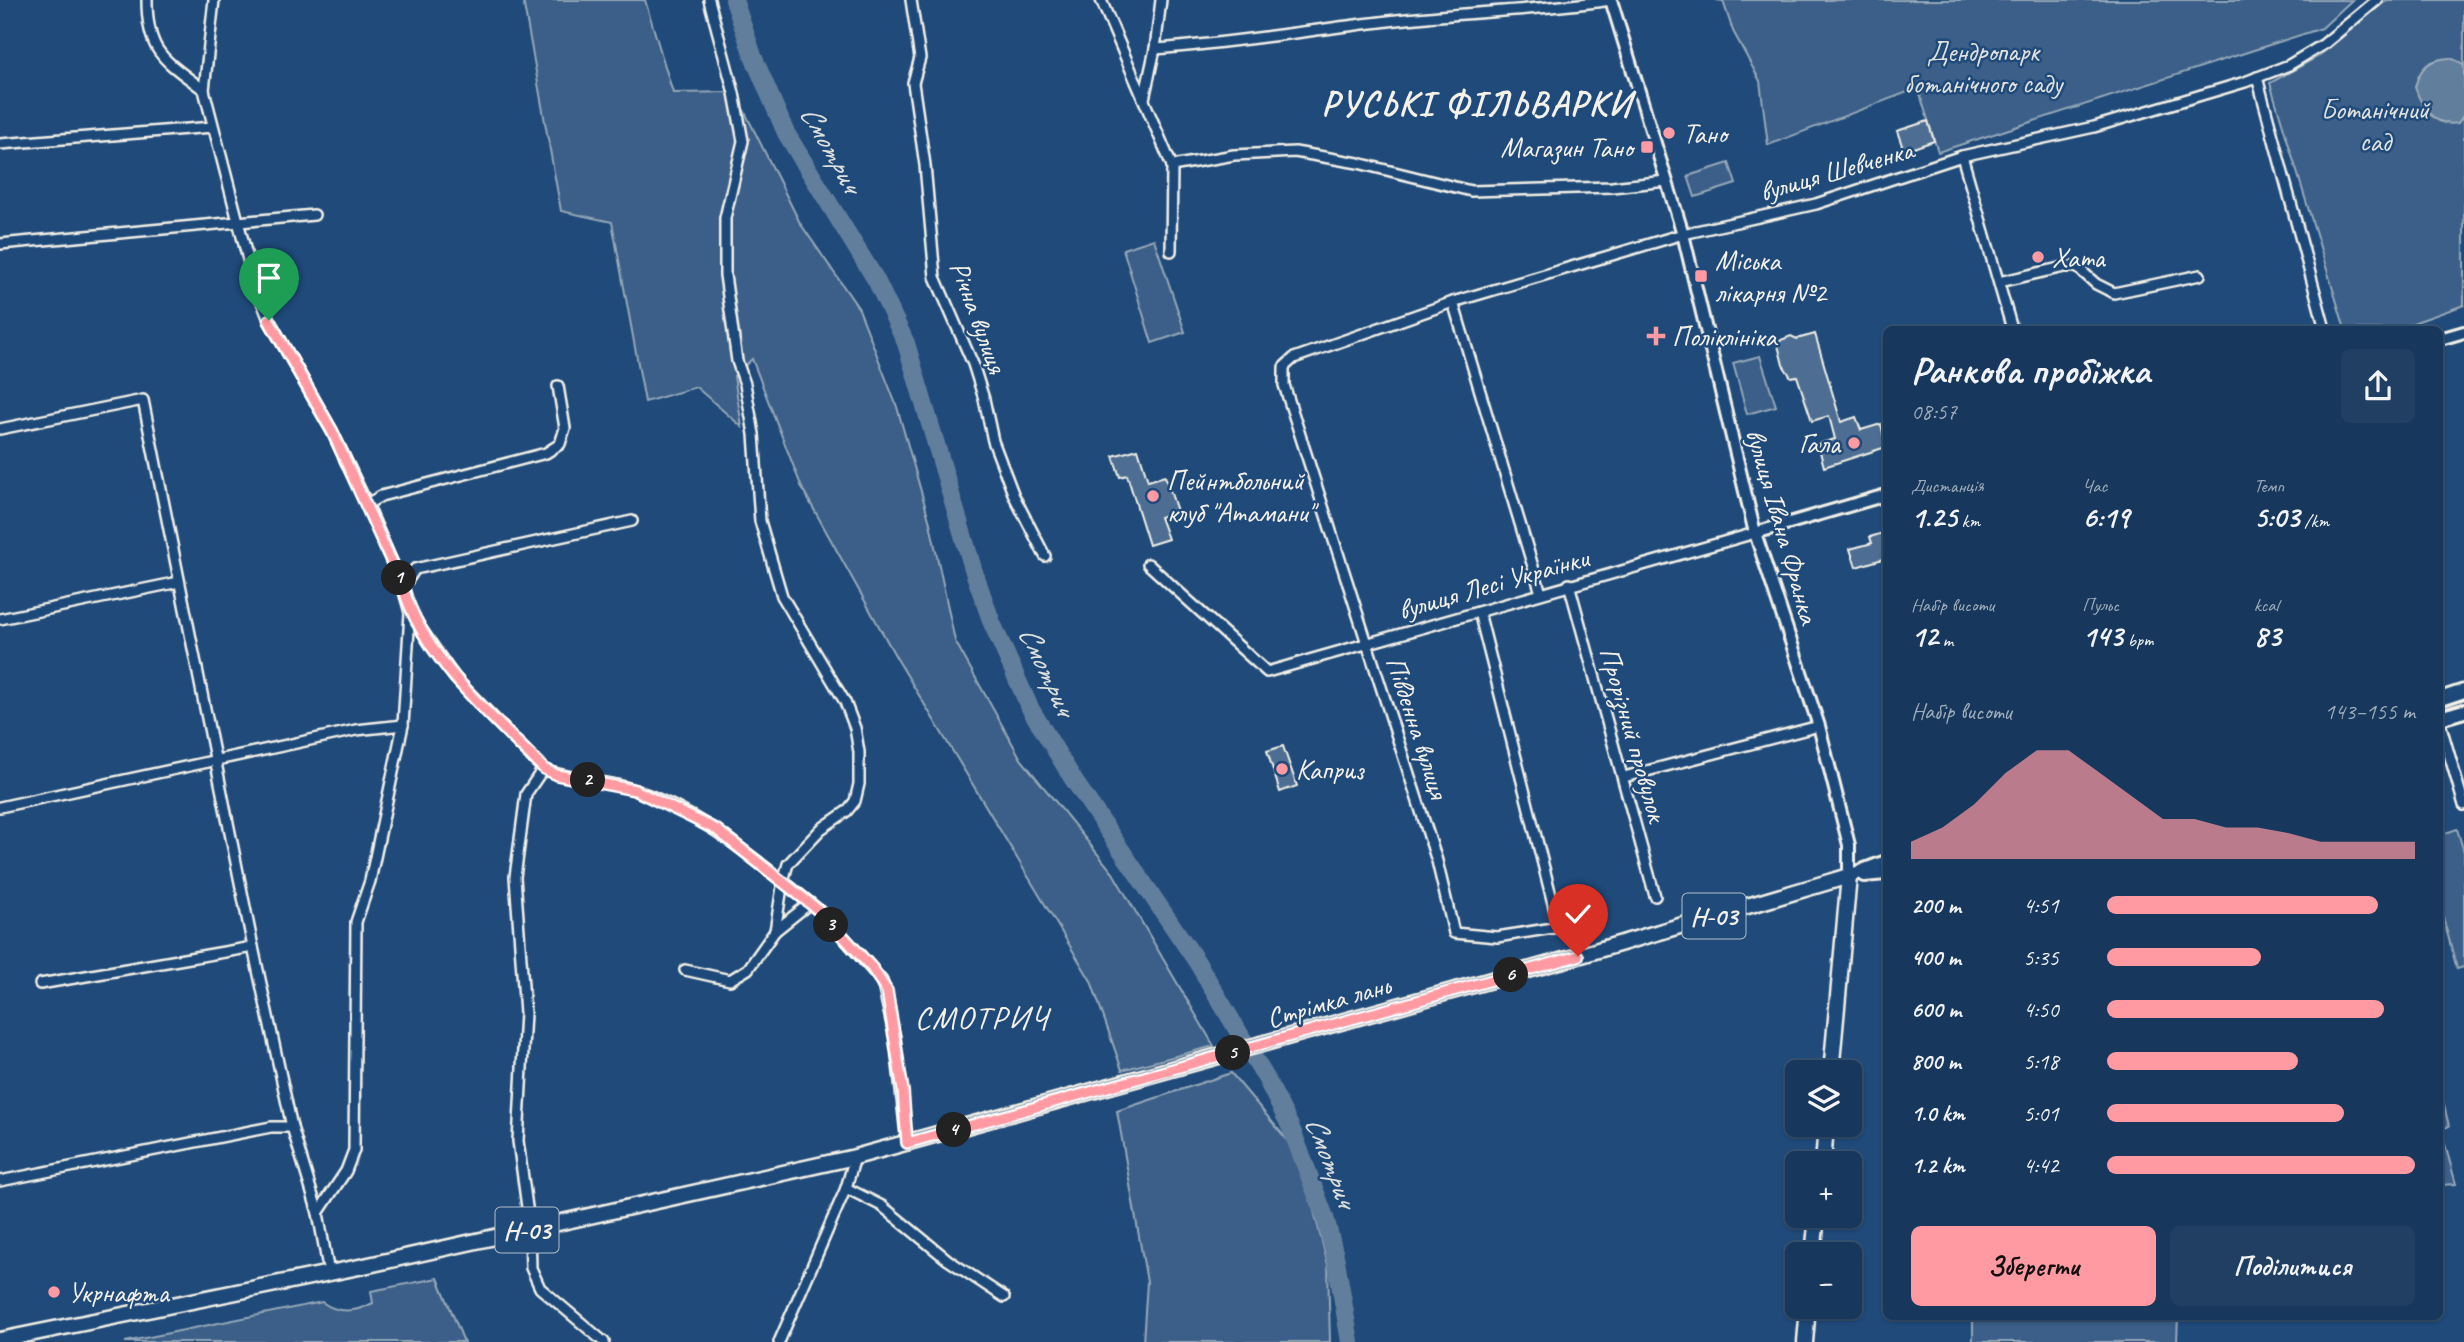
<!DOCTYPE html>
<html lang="uk">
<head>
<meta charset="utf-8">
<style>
  :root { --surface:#17385c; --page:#203f62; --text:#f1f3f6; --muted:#9eacbb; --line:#365272; --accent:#ff9aa2 }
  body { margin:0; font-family:Caveat,sans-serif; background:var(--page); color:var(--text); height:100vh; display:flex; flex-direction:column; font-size:26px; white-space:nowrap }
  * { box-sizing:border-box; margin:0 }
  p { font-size:23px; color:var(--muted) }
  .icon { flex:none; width:38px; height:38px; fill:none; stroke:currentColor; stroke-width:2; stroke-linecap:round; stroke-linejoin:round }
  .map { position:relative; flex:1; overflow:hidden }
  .side { position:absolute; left:1883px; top:326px; width:560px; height:994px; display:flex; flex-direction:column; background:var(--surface); border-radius:10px; box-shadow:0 2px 5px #0004,0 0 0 2px var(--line) }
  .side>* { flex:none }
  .controls { position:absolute; left:1785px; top:1060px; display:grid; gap:14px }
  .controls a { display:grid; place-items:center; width:77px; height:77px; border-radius:10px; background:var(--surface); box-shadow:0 2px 5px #0004,0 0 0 2px var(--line); font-size:35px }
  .pin { position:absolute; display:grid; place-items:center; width:60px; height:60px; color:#fff; margin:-72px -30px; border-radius:50% 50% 50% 0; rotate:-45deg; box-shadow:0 0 7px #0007 }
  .pin .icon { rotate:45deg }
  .km { position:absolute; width:35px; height:35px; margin:-18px; border-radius:50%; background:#222; color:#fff; font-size:19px; line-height:35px; text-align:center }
  .round { display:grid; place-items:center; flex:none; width:74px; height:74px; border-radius:10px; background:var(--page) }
  .overview { display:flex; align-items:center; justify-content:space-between; height:119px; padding:0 28px }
  h1 { font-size:38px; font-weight:700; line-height:52px }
  .metrics { display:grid; grid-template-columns:repeat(3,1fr); gap:10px; height:119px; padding:7px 28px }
  .metrics div { display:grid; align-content:center }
  .metrics b { font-size:30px; font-weight:700 }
  .metrics small { font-size:19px; font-weight:400 }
  .metrics p { font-size:19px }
  .chart { height:196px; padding:14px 28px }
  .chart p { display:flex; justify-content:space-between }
  .chart svg { width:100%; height:126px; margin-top:7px; fill:var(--accent); opacity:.7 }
  .cta { display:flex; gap:14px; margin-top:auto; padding:14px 28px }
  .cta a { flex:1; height:80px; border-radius:10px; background:var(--accent); color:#111; font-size:28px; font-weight:700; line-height:80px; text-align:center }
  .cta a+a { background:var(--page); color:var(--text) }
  ul { padding:0 28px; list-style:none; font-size:23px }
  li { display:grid; grid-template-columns:112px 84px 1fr; align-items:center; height:52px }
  li i { height:18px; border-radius:9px; background:var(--accent) }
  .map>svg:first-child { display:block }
  .green { fill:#3a5f88; stroke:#97a8b8; stroke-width:2 }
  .water { fill:#627e9d; stroke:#9cacbb; stroke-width:2 }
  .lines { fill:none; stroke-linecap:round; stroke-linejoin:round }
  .river { stroke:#627e9d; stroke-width:18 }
  .building { fill:#4d6e92; stroke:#f4f1e8; stroke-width:2 }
  .minor-casing { stroke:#f4f1e8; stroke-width:14 }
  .tertiary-casing { stroke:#f4f1e8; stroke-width:16 }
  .secondary-casing { stroke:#f4f1e8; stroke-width:18 }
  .primary-casing { stroke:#f4f1e8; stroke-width:19 }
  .minor { stroke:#1f4a7a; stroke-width:9 }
  .tertiary { stroke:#1f4a7a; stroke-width:10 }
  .secondary { stroke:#1f4a7a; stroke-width:12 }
  .primary { stroke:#1f4a7a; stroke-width:14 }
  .route-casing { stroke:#fff; stroke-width:14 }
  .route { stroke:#ff9aa2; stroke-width:9 }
  .poi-dot { fill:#ff9aa2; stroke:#1f4a7a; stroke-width:2.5 }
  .labels { text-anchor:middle; stroke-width:5; stroke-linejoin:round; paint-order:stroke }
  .shield { fill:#1f4a7a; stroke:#b4bfc7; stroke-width:2 }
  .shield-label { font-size:26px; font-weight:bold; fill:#f4f1e8 }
  .park-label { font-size:28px; fill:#e1e2de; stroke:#1f4a7a }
  .poi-label { font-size:28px; fill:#f4f1e8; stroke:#1f4a7a; text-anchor:start }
  .street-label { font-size:28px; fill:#f4f1e8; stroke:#1f4a7a }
  .water-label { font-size:30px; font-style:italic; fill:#dee0dd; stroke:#1f4a7a }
  .quarter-label { font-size:32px; letter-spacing:2px; fill:#f4f1e8; stroke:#1f4a7a }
  .district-label { font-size:35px; font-weight:bold; letter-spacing:2px; fill:#f4f1e8; stroke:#1f4a7a }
</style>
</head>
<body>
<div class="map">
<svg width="2464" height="1342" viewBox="0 0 2464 1342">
  <rect width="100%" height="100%" fill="#1f4a7a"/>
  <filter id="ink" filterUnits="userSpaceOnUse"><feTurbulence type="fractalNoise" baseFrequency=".0143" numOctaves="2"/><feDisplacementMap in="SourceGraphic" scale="14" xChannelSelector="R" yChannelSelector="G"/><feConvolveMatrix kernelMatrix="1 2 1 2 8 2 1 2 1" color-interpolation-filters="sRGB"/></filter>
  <g filter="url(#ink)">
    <g class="green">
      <path d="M523,0H645L673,93L735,92L800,223L859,309L897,407L930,523L955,641L1021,759L1113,873L1214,1046L1122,1070L1091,981L896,657L802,488L752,359L734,376L742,427L696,387L645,402L612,222L561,211Z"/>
      <path d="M1716,0H2352L2322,28L1938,152L1918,88L1768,145L1760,81L1733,31L1723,1Z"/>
      <path d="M2387,0H2464V305L2396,329H2345L2270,83L2319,56Z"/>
      <path d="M1729,163L1736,184L1695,197L1688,176Z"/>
      <path d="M1154,239L1185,332L1152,343L1123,249Z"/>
      <path d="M1760,356L1776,406L1747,414L1733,363Z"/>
      <path d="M2457,829L2464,852V967L2457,969L2440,906V835Z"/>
      <path d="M1231,1073L1299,1154L1328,1265L1330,1342H1143L1147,1282L1117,1111Z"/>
      <path d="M2440,1089L2449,1126L2441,1130L2456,1184L2440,1185Z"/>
      <path d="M438,1278L464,1342H125L322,1302C338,1314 356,1312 373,1303L371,1291Z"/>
      <path d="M1973,1316H2178L2177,1342H1973Z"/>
    </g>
    <path class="water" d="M2450,58L2460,62L2464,66V114L2458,123C2434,128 2421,106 2415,87C2420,67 2429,59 2450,58Z"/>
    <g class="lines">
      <path class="river" d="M734,0L753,56L786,133L876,280L906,343L974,572L992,623L1030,708L1073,779L1197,962L1266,1078L1291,1128L1325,1217L1336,1260L1350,1342"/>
    </g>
    <g class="building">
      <path d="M1928,121L1934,141L1904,151L1897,131Z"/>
      <path d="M1815,334L1841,422L1856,417L1861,430L1881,424L1886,447L1824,467L1818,444L1835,439L1829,416L1812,421L1797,376L1791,377L1783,365L1778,345L1781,340L1791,336L1797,339Z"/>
      <path d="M1138,449L1148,481L1165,476L1177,511L1160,517L1168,539L1149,545L1127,475L1120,477L1113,456Z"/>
      <path d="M1886,532V558L1856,567L1850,549L1872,543L1870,537Z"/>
      <path d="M1283,746L1297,786L1280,792L1267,751Z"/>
    </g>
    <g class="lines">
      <g class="minor-casing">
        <g id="minor">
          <path d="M147,0C147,54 165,60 204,90"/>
          <path d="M214,0L204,90L253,279L269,320L332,431L367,504L403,587L410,613L403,725L370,881L356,922L354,1150L346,1171L318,1213L329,1273"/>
          <path d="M709,0L734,93L743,141L725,218V275L737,361L745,384L754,434L760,521L782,596L845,702L855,728L859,752V784L855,801L847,811L821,829L788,864L783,881L822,913L882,981L895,1038L907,1143"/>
          <path d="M911,0L920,58L913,83L925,165L935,277L973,364L984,399L993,441L1014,496L1045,556"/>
          <path d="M1101,0L1172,166L1171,251"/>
          <path d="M1155,49C1233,43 1310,30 1388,21C1462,12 1537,11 1611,0"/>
          <path d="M2257,77L2325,329"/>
          <path d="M1144,99L1155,49L1161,0"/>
          <path d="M0,144L213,127"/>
          <path d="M1962,156L2012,329"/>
          <path d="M1172,166L1234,155L1295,152L1358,163L1471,191L1612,187L1666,181"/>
          <path d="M0,244L314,215"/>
          <path d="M1999,282L2064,267H2077L2096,284L2114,293L2200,275"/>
          <path d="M1453,302L1541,593"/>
          <path d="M0,429L143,400L253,947L292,1127L318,1213"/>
          <path d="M367,504L381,496L546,453L560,444L565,428L558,386"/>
          <path d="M1148,564L1267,672L1755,533"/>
          <path d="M1569,584L1655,896"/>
          <path d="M403,587L415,569L632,521"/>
          <path d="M1479,612L1559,927L1497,937L1454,933L1437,861L1284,385V367L1294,358L1453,302L1683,234L1816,204L1962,156L2094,127L2245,82L2289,65L2324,44L2377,0"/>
          <path d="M410,613L455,678L543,769C572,781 603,780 632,789C690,808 737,845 783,881L775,931"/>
          <path d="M0,619L179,582"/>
          <path d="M2440,723L2464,805"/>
          <path d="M543,769L526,794L515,877L525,1013L518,1141L530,1229L531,1268L540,1288L604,1342"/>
          <path d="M1624,777L1819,726"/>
          <path d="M0,807L356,730L403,725"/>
          <path d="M685,970L730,980L748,969L775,931L810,903"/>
          <path d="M40,984L253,947"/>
          <path d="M0,1181L271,1127H292"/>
          <path d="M846,1188L882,1206L948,1260L1004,1297"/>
          <path d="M779,1342L846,1188L855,1157"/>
        </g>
      </g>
      <g class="tertiary-casing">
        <g id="tertiary">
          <path d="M1611,0L1683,234L1755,533L1819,726L1849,845V876"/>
          <path d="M2440,339L2464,332"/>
          <path d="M1755,533L1886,495"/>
        </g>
      </g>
      <g class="secondary-casing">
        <g id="secondary">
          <path d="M2440,699L2464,691"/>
          <path d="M2440,718L2464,711"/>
          <path d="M1864,875L1886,873"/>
          <path d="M1849,876L1886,862"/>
        </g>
      </g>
      <g class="primary-casing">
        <g id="primary">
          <path d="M1823,1164L1826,1125"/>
          <path d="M1813,1255L1817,1216"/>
          <path d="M0,1340L364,1266L855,1157L1578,956L1849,876L1831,1073"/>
          <path d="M1805,1342L1808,1307"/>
        </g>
      </g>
      <use href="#minor" class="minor"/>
      <use href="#tertiary" class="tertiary"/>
      <use href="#secondary" class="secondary"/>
      <use href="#primary" class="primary"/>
    </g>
  </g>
  <g class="lines" filter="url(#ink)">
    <g class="route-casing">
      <path id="route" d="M269,320L332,431L403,587C424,660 492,716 544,769L557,775L635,790L717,830L822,913L872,968L887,991L903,1091L907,1143L1578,956"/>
    </g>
    <use href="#route" class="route"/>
  </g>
  <g class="poi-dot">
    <circle cx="1669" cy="133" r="7"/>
    <rect x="1640" y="140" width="14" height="14" rx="3.5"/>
    <circle cx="2038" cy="257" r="7"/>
    <rect x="1694" y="269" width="14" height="14" rx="3.5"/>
    <path d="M1652.5 325.5h7v7h7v7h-7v7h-7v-7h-7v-7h7z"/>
    <circle cx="1854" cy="443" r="7"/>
    <circle cx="1153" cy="496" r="7"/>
    <circle cx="1282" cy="769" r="7"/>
    <circle cx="54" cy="1292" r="7"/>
  </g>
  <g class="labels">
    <g class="shield">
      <rect x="1682.5" y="893.5" width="63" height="45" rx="5"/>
      <rect x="495.5" y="1207.5" width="63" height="45" rx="5"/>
    </g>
    <g class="shield-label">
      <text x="1714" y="925">Н-03</text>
      <text x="527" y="1239">Н-03</text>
    </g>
    <g class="park-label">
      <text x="1983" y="61">Дендропарк<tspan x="1983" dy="32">ботанічного саду</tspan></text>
      <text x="2375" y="119">Ботанічний<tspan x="2375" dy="32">сад</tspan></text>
    </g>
    <g class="poi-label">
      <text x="1683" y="143">Тано</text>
      <text x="1633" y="157" text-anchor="end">Магазин Тано</text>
      <text x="2052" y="267">Хата</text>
      <text x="1715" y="270">Міська<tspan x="1715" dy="32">лікарня №2</tspan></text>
      <text x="1672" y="346">Поліклініка</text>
      <text x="1840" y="453" text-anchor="end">Гала</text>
      <text x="1167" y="490">Пейнтбольний<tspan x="1167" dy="32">клуб "Атамани"</tspan></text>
      <text x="1296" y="779">Каприз</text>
      <text x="68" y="1302">Укрнафта</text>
    </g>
    <g class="street-label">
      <text transform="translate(1836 170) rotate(-16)" y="10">вулиця Шевченка</text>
      <text transform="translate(979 317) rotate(70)" y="10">Річна вулиця</text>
      <text transform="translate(1783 526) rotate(74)" y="10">вулиця Івана Франка</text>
      <text transform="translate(1493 583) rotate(-16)" y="10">вулиця Лесі Українки</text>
      <text transform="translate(1418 727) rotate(72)" y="10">Південна вулиця</text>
      <text transform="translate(1634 734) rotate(74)" y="10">Прорізний провулок</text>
      <text transform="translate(1328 1001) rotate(-16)" y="10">Стрімка лань</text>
    </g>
    <g class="water-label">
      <text transform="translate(831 148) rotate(61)" y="10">Смотрич</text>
      <text transform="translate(1047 670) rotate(65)" y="10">Смотрич</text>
      <text transform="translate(1331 1161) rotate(69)" y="10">Смотрич</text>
    </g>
    <g class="quarter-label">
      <text x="982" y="1028">СМОТРИЧ</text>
    </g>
    <g class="district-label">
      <text x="1477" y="115">РУСЬКІ ФІЛЬВАРКИ</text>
    </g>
  </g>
</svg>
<div class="controls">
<a><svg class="icon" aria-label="layers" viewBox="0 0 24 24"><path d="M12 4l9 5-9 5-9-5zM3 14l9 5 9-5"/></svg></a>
<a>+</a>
<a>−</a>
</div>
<div class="pin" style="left:269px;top:320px;background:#1e9e55"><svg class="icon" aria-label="arrive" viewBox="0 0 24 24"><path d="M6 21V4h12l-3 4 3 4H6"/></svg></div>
<div class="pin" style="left:1578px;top:956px;background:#d93025"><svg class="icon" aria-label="check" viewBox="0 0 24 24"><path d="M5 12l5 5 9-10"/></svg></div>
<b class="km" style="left:399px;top:578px">1</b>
<b class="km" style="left:588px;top:780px">2</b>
<b class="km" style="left:831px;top:925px">3</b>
<b class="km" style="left:954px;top:1130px">4</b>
<b class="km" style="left:1233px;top:1053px">5</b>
<b class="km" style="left:1511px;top:975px">6</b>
<section class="side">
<div class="overview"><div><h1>Ранкова пробіжка</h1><p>08:57</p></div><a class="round"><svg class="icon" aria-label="share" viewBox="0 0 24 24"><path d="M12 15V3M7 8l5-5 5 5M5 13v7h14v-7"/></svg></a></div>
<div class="metrics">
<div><p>Дистанція</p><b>1.25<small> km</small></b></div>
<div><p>Час</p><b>6:19</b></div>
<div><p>Темп</p><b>5:03<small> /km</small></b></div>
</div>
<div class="metrics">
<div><p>Набір висоти</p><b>12<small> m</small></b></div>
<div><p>Пульс</p><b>143<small> bpm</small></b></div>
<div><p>kcal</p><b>83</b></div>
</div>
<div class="chart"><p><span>Набір висоти</span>143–155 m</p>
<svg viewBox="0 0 160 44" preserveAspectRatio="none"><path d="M0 44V38L10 33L20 25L30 14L40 6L50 6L60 14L70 22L80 30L90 30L100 33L110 33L120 35L130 38L140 38L150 38L160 38V44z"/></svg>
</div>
<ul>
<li><b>200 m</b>4:51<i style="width:88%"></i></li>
<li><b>400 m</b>5:35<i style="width:50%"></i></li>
<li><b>600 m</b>4:50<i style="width:90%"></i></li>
<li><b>800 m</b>5:18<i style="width:62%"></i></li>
<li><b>1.0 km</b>5:01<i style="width:77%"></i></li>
<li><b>1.2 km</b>4:42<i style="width:100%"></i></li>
</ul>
<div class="cta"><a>Зберегти</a><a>Поділитися</a></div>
</section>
</div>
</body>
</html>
